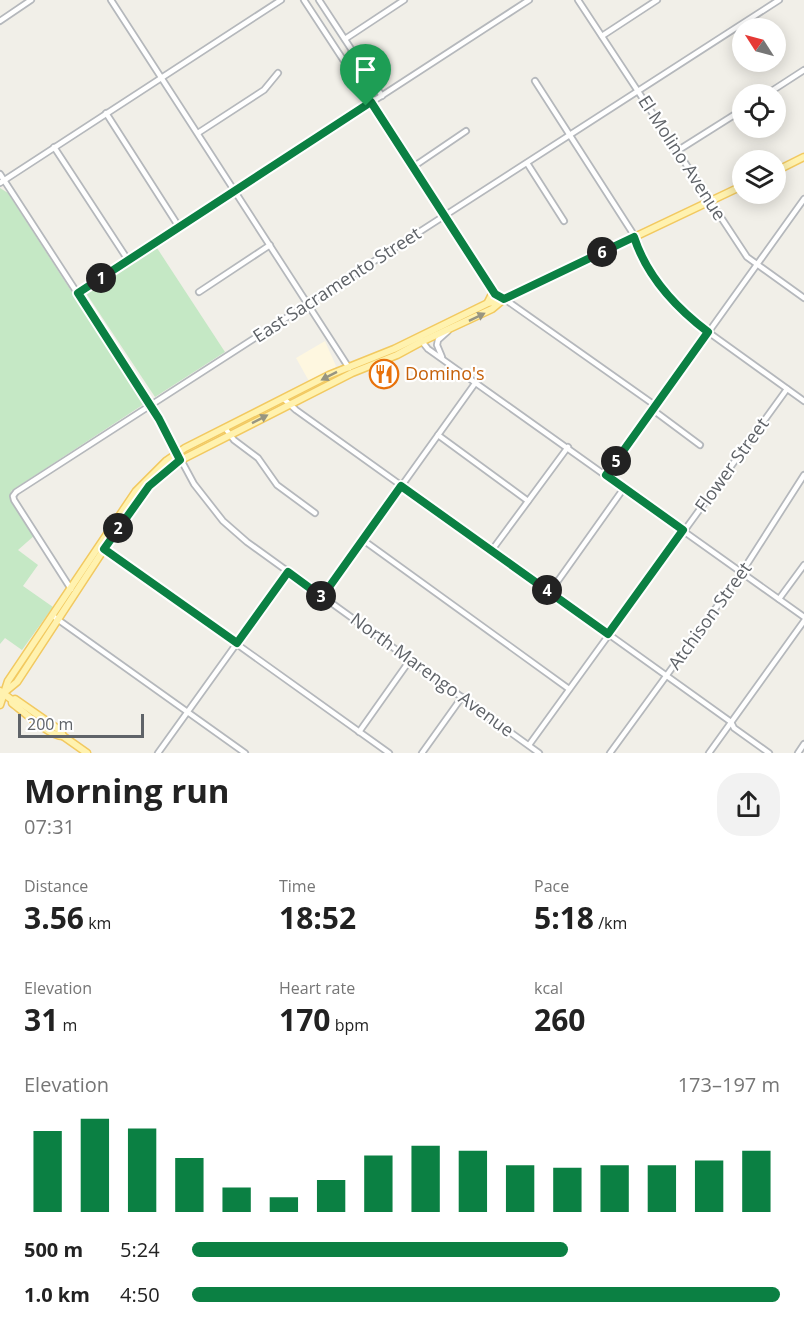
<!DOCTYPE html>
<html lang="en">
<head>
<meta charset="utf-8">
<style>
  :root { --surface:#fff; --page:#f2f2f2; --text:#222; --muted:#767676; --accent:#0b8043 }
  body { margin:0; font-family:"Open Sans",sans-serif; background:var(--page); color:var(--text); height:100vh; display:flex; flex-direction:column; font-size:22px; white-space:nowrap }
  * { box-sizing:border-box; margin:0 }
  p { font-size:20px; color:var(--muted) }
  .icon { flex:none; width:33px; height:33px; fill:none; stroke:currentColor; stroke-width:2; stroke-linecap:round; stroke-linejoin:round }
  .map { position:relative; height:753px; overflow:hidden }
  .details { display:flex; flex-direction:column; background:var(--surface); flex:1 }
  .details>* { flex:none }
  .needle { width:39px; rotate:306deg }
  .tools { position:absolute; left:732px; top:18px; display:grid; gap:12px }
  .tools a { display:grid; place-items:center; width:54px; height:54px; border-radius:50%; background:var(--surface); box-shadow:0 3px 15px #0003; font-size:30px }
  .scale { position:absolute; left:18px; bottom:15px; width:126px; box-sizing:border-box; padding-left:6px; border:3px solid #5f6368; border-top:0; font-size:16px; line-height:21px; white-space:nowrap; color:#5f6368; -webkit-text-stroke:4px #fff; paint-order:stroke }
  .pin { position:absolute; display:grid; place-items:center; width:51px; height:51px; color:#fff; margin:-62px -26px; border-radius:50% 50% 50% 0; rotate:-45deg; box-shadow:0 0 6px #0007 }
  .pin .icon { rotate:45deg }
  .km { position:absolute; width:30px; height:30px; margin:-15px; border-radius:50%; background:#222; color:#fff; font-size:16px; line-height:30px; text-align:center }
  .round { display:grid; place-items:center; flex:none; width:63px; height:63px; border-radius:24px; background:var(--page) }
  .head { display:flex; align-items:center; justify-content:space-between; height:102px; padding:0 24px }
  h1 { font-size:33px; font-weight:700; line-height:45px }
  .figures { display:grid; grid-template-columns:repeat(3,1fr); gap:9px; height:102px; padding:6px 24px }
  .figures div { display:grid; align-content:center }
  .figures b { font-size:30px; font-weight:700 }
  .figures small { font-size:16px; font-weight:400 }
  .figures p { font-size:16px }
  .chart { height:168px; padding:12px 24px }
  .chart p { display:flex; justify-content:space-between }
  .chart svg { width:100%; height:108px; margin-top:6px; stroke:var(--accent); stroke-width:6 }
  ul { padding:0 24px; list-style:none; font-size:20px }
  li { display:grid; grid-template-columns:96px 72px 1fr; align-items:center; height:45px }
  li i { height:15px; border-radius:8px; background:var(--accent) }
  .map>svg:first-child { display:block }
  .commercial { fill:#fef7e0 }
  .green { fill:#c5e8c5 }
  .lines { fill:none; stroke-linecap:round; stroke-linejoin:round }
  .minor-casing { stroke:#b5b8bc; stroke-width:8 }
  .major-casing { stroke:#f2c960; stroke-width:9 }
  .minor { stroke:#fff; stroke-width:4.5 }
  .major { stroke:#fff2af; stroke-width:6 }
  .oneway { fill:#979581 }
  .route-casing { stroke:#fff; stroke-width:12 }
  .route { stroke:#0b8043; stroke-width:8 }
  .labels { text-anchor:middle; stroke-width:4.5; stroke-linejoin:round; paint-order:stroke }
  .street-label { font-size:18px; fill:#5f6368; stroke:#fff }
  .food-label { font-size:18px; fill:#c56008; stroke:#fff; text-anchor:start }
</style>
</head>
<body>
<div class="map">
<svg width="804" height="753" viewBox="0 0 804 753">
  <rect width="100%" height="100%" fill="#f1efe8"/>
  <path class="commercial" d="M325,341L336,366L335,368L310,383L296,358Z"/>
  <g class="green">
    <path d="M0,188L8,193L144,404L11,491L10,498L35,535L18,550L38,565L23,586L53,607L22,650L5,638L0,644Z"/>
    <path d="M157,248L225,352L155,397L86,293Z"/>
  </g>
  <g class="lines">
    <g class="minor-casing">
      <g id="minor">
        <path d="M111,0L349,368"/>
        <path d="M304,0L496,293L656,406"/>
        <path d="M319,0L382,96"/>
        <path d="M578,0L747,257L804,298"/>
        <path d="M0,21L31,0"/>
        <path d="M602,36L657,0"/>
        <path d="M345,39L404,0"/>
        <path d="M535,81L632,232L646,264L658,284L680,309L704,329L804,401"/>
        <path d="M767,94L804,70"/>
        <path d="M106,113L179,227"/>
        <path d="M198,133L264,90L278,73"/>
        <path d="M54,147L128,260"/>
        <path d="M677,151L742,110"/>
        <path d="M527,163L564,221"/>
        <path d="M413,167L466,131"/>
        <path d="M0,174L159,419L194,484L223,521L247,542L539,753"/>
        <path d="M0,183L281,0"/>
        <path d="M199,292L270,245"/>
        <path d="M78,293L529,0"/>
        <path d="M420,339L428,349L804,617"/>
        <path d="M442,357L437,345L438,340L448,331"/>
        <path d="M284,399L296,410L731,722L734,728L769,753"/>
        <path d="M653,410L700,445"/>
        <path d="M225,428L234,440L258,458L277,485L315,513"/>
        <path d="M438,435L528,501"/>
        <path d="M606,475L804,199"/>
        <path d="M363,540L569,689"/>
        <path d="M104,549L389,753"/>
        <path d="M492,550L568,447"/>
        <path d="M71,589L14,500L13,496L16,492L779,0"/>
        <path d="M550,592L624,488"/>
        <path d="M322,597L476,382"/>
        <path d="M779,599L804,565"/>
        <path d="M53,616L245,753"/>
        <path d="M359,732L410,660"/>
        <path d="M529,745L787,389"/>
        <path d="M158,753L288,572"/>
        <path d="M422,753L462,697"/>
        <path d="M610,753L742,572L804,475"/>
        <path d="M709,753L804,621"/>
        <path d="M798,753L804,744"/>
      </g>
    </g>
    <g class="major-casing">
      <g id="major">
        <path d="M776,171L804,157"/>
        <path d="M488,302L494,290"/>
        <path d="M0,691L12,700V703C23,711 50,737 63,736"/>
        <path d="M0,696L17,682L133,505L149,486L181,460L352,373L397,355L421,342L492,309L504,299L742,186"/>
        <path d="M12,700L15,699L61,731L63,736L87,753"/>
        <path d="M0,705L8,681L136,491L166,461L185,448L329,375L394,349L488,303L503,300"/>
      </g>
    </g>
    <use href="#minor" class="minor"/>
    <use href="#major" class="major"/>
  </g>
  <defs><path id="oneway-solid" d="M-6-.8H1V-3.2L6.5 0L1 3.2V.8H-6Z" transform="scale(1.5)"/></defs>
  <g class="oneway">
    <use href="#oneway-solid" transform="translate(477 317) rotate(-26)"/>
    <use href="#oneway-solid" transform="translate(329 376) rotate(153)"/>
    <use href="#oneway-solid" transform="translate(260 419) rotate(-27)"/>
  </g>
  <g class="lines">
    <g class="route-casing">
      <path id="route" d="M371,102L495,294L504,299L634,237C647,277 675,307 708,332L606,475L683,530L608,634L401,486L322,597L288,572L237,643L104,549L149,486L180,460L159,419L78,293Z"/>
    </g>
    <use href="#route" class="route"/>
  </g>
  <defs>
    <g id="restaurant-ring" transform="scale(1.5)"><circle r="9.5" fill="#fff" stroke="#e8710a" stroke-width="1.5"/><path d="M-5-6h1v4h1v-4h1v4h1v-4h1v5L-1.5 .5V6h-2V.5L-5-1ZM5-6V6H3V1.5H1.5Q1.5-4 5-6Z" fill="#e8710a"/></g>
  </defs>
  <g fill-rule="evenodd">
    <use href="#restaurant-ring" x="384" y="374"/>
  </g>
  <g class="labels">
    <g class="street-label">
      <text transform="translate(682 158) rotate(57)" y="6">El Molino Avenue</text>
      <text transform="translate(337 285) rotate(-33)" y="6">East Sacramento Street</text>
      <text transform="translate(732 465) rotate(-54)" y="6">Flower Street</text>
      <text transform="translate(710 616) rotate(-54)" y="6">Atchison Street</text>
      <text transform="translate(432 675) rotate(36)" y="6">North Marengo Avenue</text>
    </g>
    <g class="food-label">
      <text x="405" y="380">Domino's</text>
    </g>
  </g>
</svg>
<div class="tools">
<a><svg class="needle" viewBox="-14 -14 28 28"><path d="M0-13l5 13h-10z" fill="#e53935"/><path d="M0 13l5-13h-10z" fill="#767676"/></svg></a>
<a><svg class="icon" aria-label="locate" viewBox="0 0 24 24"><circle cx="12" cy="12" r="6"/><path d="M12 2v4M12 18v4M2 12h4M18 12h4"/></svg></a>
<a><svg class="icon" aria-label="layers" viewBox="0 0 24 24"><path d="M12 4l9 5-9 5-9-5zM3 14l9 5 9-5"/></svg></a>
</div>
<div class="scale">200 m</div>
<div class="pin" style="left:366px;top:106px;background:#1e9e55"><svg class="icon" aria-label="arrive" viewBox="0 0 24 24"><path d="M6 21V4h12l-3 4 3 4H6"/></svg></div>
<b class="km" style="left:101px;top:278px">1</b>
<b class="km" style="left:118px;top:528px">2</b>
<b class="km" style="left:321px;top:596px">3</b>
<b class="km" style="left:547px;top:590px">4</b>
<b class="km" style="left:616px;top:461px">5</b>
<b class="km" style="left:602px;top:252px">6</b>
</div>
<section class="details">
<div class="head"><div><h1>Morning run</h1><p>07:31</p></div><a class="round"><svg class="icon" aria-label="share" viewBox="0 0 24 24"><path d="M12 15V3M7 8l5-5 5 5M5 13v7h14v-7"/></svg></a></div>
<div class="figures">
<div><p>Distance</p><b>3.56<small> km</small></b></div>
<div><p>Time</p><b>18:52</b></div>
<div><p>Pace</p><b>5:18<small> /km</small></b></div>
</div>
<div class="figures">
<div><p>Elevation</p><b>31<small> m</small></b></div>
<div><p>Heart rate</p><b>170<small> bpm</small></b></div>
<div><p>kcal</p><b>260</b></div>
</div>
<div class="chart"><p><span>Elevation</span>173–197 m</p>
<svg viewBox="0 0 160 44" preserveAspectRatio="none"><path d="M5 44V11M15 44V6M25 44V10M35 44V22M45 44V34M55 44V38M65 44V31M75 44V21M85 44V17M95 44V19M105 44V25M115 44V26M125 44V25M135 44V25M145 44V23M155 44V19"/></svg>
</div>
<ul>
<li><b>500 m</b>5:24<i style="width:64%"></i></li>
<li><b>1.0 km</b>4:50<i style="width:100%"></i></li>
</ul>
</section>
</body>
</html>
